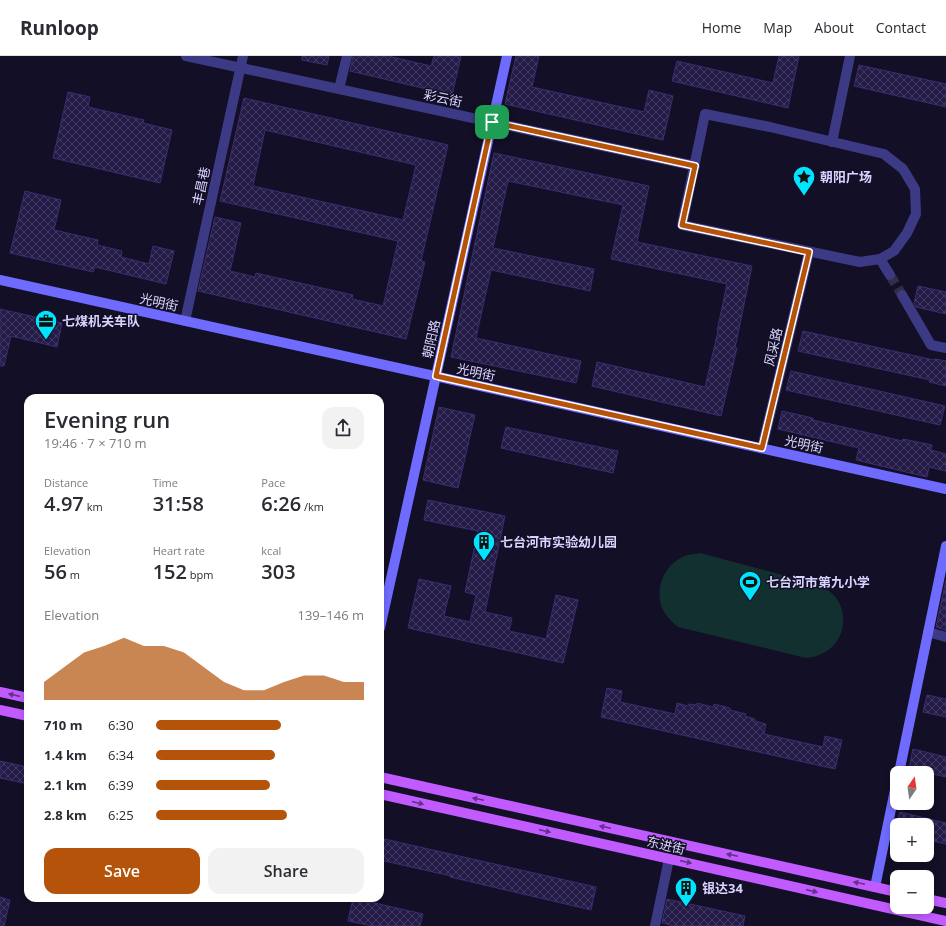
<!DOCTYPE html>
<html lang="en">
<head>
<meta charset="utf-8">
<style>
  :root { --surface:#fff; --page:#f2f2f3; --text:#2b2b33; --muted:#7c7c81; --line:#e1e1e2; --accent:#b45309 }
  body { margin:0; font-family:"Open Sans","Noto Sans SC",sans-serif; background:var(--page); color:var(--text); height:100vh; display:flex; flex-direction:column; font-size:15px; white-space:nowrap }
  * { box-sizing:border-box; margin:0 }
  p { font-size:13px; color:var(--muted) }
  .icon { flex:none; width:22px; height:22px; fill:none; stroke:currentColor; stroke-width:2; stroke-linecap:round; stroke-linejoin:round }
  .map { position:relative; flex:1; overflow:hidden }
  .panel { position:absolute; left:24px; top:338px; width:360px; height:508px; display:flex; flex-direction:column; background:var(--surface); border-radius:12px; box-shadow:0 2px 6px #0003 }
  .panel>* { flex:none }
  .needle { width:26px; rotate:13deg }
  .fabs { position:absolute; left:890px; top:710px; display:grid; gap:8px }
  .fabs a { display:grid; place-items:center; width:44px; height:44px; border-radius:8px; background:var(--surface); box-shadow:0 2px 6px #0003; font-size:20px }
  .pin { position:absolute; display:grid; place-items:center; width:34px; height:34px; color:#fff; margin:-17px; border-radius:8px; box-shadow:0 2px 6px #0006 }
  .round { display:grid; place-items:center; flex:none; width:42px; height:42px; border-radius:12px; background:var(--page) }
  .summary { display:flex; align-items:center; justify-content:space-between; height:68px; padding:0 20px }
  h1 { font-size:22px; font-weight:600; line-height:30px }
  .stats { display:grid; grid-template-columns:repeat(3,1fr); gap:6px; height:68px; padding:4px 20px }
  .stats div { display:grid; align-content:center }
  .stats b { font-size:20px; font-weight:600 }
  .stats small { font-size:11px; font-weight:400 }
  .stats p { font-size:11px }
  .chart { height:112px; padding:8px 20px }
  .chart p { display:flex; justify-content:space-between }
  .chart svg { width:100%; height:72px; margin-top:4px; fill:var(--accent); opacity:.7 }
  .button { display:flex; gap:8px; margin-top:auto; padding:8px 20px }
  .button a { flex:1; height:46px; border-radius:12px; background:var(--accent); color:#fff; font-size:16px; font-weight:600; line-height:46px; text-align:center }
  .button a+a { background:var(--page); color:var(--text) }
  ul { padding:0 20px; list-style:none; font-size:13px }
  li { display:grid; grid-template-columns:64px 48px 1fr; align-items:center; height:30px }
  li i { height:10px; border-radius:5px; background:var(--accent) }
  header { display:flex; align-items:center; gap:24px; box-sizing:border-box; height:56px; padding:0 20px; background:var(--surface); border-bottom:1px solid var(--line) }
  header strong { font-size:19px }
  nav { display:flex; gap:22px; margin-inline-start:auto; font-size:14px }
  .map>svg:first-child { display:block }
  .green { fill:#12302f }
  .building { fill:url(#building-cross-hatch); stroke:#3b2d73; fill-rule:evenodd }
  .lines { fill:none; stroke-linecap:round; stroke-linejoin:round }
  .street-tunnel { stroke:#312d47; stroke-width:10; stroke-dasharray:10 5; stroke-linecap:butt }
  .street { stroke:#3d3a85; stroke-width:10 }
  .secondary { stroke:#6f6bff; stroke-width:10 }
  .primary { stroke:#c25bff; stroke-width:10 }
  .oneway { fill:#623188 }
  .route-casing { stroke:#fff; stroke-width:8 }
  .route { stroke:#b45309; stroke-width:5 }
  .labels { text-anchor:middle; stroke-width:3; stroke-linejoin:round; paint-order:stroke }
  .street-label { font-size:13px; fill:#d9d4ff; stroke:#130f26 }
  .poi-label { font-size:13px; font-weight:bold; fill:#d9d4ff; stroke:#130f26; text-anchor:start }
</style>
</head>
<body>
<header>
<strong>Runloop</strong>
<nav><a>Home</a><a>Map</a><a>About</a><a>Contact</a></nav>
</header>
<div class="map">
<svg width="946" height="870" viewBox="0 0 946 870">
  <defs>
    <pattern id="building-cross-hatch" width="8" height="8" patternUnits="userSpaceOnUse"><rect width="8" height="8" fill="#241b47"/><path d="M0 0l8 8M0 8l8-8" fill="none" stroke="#433b63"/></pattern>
  </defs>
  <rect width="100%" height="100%" fill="#130f26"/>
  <path class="green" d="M700,497L817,528C825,532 832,536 837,543C850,563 842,591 819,599C815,601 810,601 806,602L678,571C671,565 666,560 662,552C654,531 666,505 688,499C692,498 696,498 700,497Z"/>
  <g class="building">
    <path d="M302,0H329L327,9L302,4Z"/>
    <path d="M353,0H388L431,10L434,0H461L452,39L350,15Z"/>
    <path d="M516,0H539L532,31L644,56L649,34L673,40L663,84L505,48Z"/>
    <path d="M779,0H799L788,52L672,25L677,5L773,27Z"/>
    <path d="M859,9L946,28V51L854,30Z"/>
    <path d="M68,36L90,41L88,51L144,64L143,67L172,74L160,127L53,102Z"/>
    <path d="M244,42L448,89L421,205L425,206L406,283L198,235L215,161L241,167L230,215L255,221L256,217L353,239L352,243L383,250L398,185L220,145ZM265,74L416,109L403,164L253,130Z"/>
    <path d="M494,97L649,130L637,186L752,210L735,292H737L721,360L592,330L597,306L705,331L718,275H717L727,228L611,203L623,149L508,125L493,192L594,213L590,235L491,214L476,282L581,305L576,327L451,301Z"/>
    <path d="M25,135L61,144L54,174L98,184L97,189L122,195L121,201L149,208L153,190L174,195L166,228L95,211L93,216L10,197Z"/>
    <path d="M918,230L946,236V258L916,251L914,247Z"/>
    <path d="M0,253L62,267L57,291L11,280L4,310H0Z"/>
    <path d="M803,275L934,304L935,303L946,305V330L929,326L930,324L798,295Z"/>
    <path d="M791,315L945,350L940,369L786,334Z"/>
    <path d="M439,351L475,359L458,432L423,424Z"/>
    <path d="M782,355L813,362V364L852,373L902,385L903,383L932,389L931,394L946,398V415L929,411L927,421L856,404L859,392L778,373Z"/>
    <path d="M506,371L618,395L613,417L501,392Z"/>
    <path d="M428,444L505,460L485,556L512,562L509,575L546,583L556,539L578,544L563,607L408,572L419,523L451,530L444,560L470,566L476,539L465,536L478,475L424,464Z"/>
    <path d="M946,524V574L936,571Z"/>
    <path d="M607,632L622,635L620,646L675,658L677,647L688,650L689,648L697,649V647L713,651L714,648L730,652V654L746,658L745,660L755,663V665L766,668L764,678L823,691L825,680L842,684L835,713L601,661Z"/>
    <path d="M927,639L946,643V661L923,656Z"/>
    <path d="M913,693L946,701V721L909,713Z"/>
    <path d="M0,705L28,711V728L0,722Z"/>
    <path d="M900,756L946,767V788L927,784V769H897Z"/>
    <path d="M380,782L596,831L591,854L450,821L451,820L380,804Z"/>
    <path d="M0,841L10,844L4,870H0Z"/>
    <path d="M353,842L423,858L420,870H372L348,865Z"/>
    <path d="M667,843L745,860L743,870H674L662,867Z"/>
  </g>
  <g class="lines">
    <path class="street-tunnel" d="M890,219L902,239"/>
    <g class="street">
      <path d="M186,0L695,110"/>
      <path d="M339,33L347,0"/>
      <path d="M705,58L770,71L884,98L903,113L915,133L916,158L907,177L894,195L880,203L860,206L682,169Z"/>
      <path d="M832,86L850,0"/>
      <path d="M880,203L890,219"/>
      <path d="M902,239L931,289L946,292"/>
      <path d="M185,265L243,0"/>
      <path d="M762,392L809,196"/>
      <path d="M928,576L946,581"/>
      <path d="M655,870L669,803"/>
    </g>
    <g class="secondary">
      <path d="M0,224L946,433"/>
      <path d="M380,572L507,0"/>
      <path d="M899,717L946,490"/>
      <path d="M875,831L897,724"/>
    </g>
    <g class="primary">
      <path d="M0,636L28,642"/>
      <path d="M0,654L28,660"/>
      <path d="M380,721L897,836"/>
      <path d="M380,738L946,865"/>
      <path d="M927,843L946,847"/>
    </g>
  </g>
  <defs><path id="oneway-solid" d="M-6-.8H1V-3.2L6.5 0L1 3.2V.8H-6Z"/></defs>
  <g class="oneway">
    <use href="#oneway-solid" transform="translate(14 639) rotate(-167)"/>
    <use href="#oneway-solid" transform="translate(478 743) rotate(-168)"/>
    <use href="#oneway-solid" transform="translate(418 747) rotate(13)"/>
    <use href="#oneway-solid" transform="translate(605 771) rotate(-168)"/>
    <use href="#oneway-solid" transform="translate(545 775) rotate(13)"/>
    <use href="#oneway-solid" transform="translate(732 799) rotate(-168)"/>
    <use href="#oneway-solid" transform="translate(686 806) rotate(13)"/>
    <use href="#oneway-solid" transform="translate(859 827) rotate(-168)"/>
    <use href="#oneway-solid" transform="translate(812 835) rotate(13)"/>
  </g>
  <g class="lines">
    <g class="route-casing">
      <path id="route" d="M492,66L695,110L682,169L809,196L762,392L436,320Z"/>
    </g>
    <use href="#route" class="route"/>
  </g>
  <defs>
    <g id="sight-pin" transform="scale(1.15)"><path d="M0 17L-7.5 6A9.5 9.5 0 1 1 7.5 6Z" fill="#00e5ff" stroke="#130f26"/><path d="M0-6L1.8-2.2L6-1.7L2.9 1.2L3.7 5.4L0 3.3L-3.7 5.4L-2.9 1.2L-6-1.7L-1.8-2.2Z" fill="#111"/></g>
    <g id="office-pin" transform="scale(1.15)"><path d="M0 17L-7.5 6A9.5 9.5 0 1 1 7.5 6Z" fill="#00e5ff" stroke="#130f26"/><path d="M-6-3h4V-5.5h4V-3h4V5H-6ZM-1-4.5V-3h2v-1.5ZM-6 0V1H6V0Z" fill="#111"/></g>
    <g id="building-pin" transform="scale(1.15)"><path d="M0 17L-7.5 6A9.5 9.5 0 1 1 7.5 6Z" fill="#00e5ff" stroke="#130f26"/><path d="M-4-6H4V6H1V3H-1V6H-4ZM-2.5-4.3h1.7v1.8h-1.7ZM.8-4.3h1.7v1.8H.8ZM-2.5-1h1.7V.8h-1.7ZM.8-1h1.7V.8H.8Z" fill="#111"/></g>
    <g id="stadium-pin" transform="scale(1.15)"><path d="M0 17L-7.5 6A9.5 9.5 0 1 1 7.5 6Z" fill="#00e5ff" stroke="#130f26"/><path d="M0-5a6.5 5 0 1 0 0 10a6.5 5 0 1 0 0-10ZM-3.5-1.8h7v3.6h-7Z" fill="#111"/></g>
  </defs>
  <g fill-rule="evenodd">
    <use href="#sight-pin" x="804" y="121"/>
    <use href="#office-pin" x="46" y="265"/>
    <use href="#building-pin" x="484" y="486"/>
    <use href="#stadium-pin" x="750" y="526"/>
    <use href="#building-pin" x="686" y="832"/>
  </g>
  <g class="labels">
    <g class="street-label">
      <text transform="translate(443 42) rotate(12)" y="5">彩云街</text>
      <text transform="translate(201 130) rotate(-78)" y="5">丰昌巷</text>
      <text transform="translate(159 246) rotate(12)" y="5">光明街</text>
      <text transform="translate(431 283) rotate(-78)" y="5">朝阳路</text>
      <text transform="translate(773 291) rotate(-77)" y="5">风采路</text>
      <text transform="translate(476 316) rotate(12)" y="5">光明街</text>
      <text transform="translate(804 388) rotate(12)" y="5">光明街</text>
      <text transform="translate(666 789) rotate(13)" y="5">东进街</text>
    </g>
    <g class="poi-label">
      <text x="820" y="126">朝阳广场</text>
      <text x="62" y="270">七煤机关车队</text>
      <text x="500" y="491">七台河市实验幼儿园</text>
      <text x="766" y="531">七台河市第九小学</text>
      <text x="702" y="837">银达34</text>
    </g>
  </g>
</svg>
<div class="fabs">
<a><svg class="needle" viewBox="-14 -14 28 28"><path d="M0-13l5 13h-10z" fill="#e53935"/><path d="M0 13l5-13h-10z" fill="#7c7c81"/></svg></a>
<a>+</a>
<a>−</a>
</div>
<div class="pin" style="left:492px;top:66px;background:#1e9e55"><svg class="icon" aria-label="arrive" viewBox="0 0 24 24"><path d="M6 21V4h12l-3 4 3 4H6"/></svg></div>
<section class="panel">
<div class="summary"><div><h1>Evening run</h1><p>19:46 · 7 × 710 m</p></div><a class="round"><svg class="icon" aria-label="share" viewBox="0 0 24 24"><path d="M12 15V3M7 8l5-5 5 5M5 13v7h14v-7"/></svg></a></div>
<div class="stats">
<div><p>Distance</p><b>4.97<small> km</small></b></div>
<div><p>Time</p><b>31:58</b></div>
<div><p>Pace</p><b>6:26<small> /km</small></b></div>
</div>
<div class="stats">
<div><p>Elevation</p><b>56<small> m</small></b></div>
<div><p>Heart rate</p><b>152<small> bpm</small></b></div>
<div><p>kcal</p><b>303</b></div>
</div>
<div class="chart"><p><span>Elevation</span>139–146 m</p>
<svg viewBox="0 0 160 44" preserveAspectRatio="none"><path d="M0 44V33L10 24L20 15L30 11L40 6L50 11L60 11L70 15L80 24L90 33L100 38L110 38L120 33L130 29L140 29L150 33L160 33V44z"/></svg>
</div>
<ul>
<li><b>710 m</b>6:30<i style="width:60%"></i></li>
<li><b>1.4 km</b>6:34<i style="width:57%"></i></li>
<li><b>2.1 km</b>6:39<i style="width:55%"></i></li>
<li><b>2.8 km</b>6:25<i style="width:63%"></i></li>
</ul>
<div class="button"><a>Save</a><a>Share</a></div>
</section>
</div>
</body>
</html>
